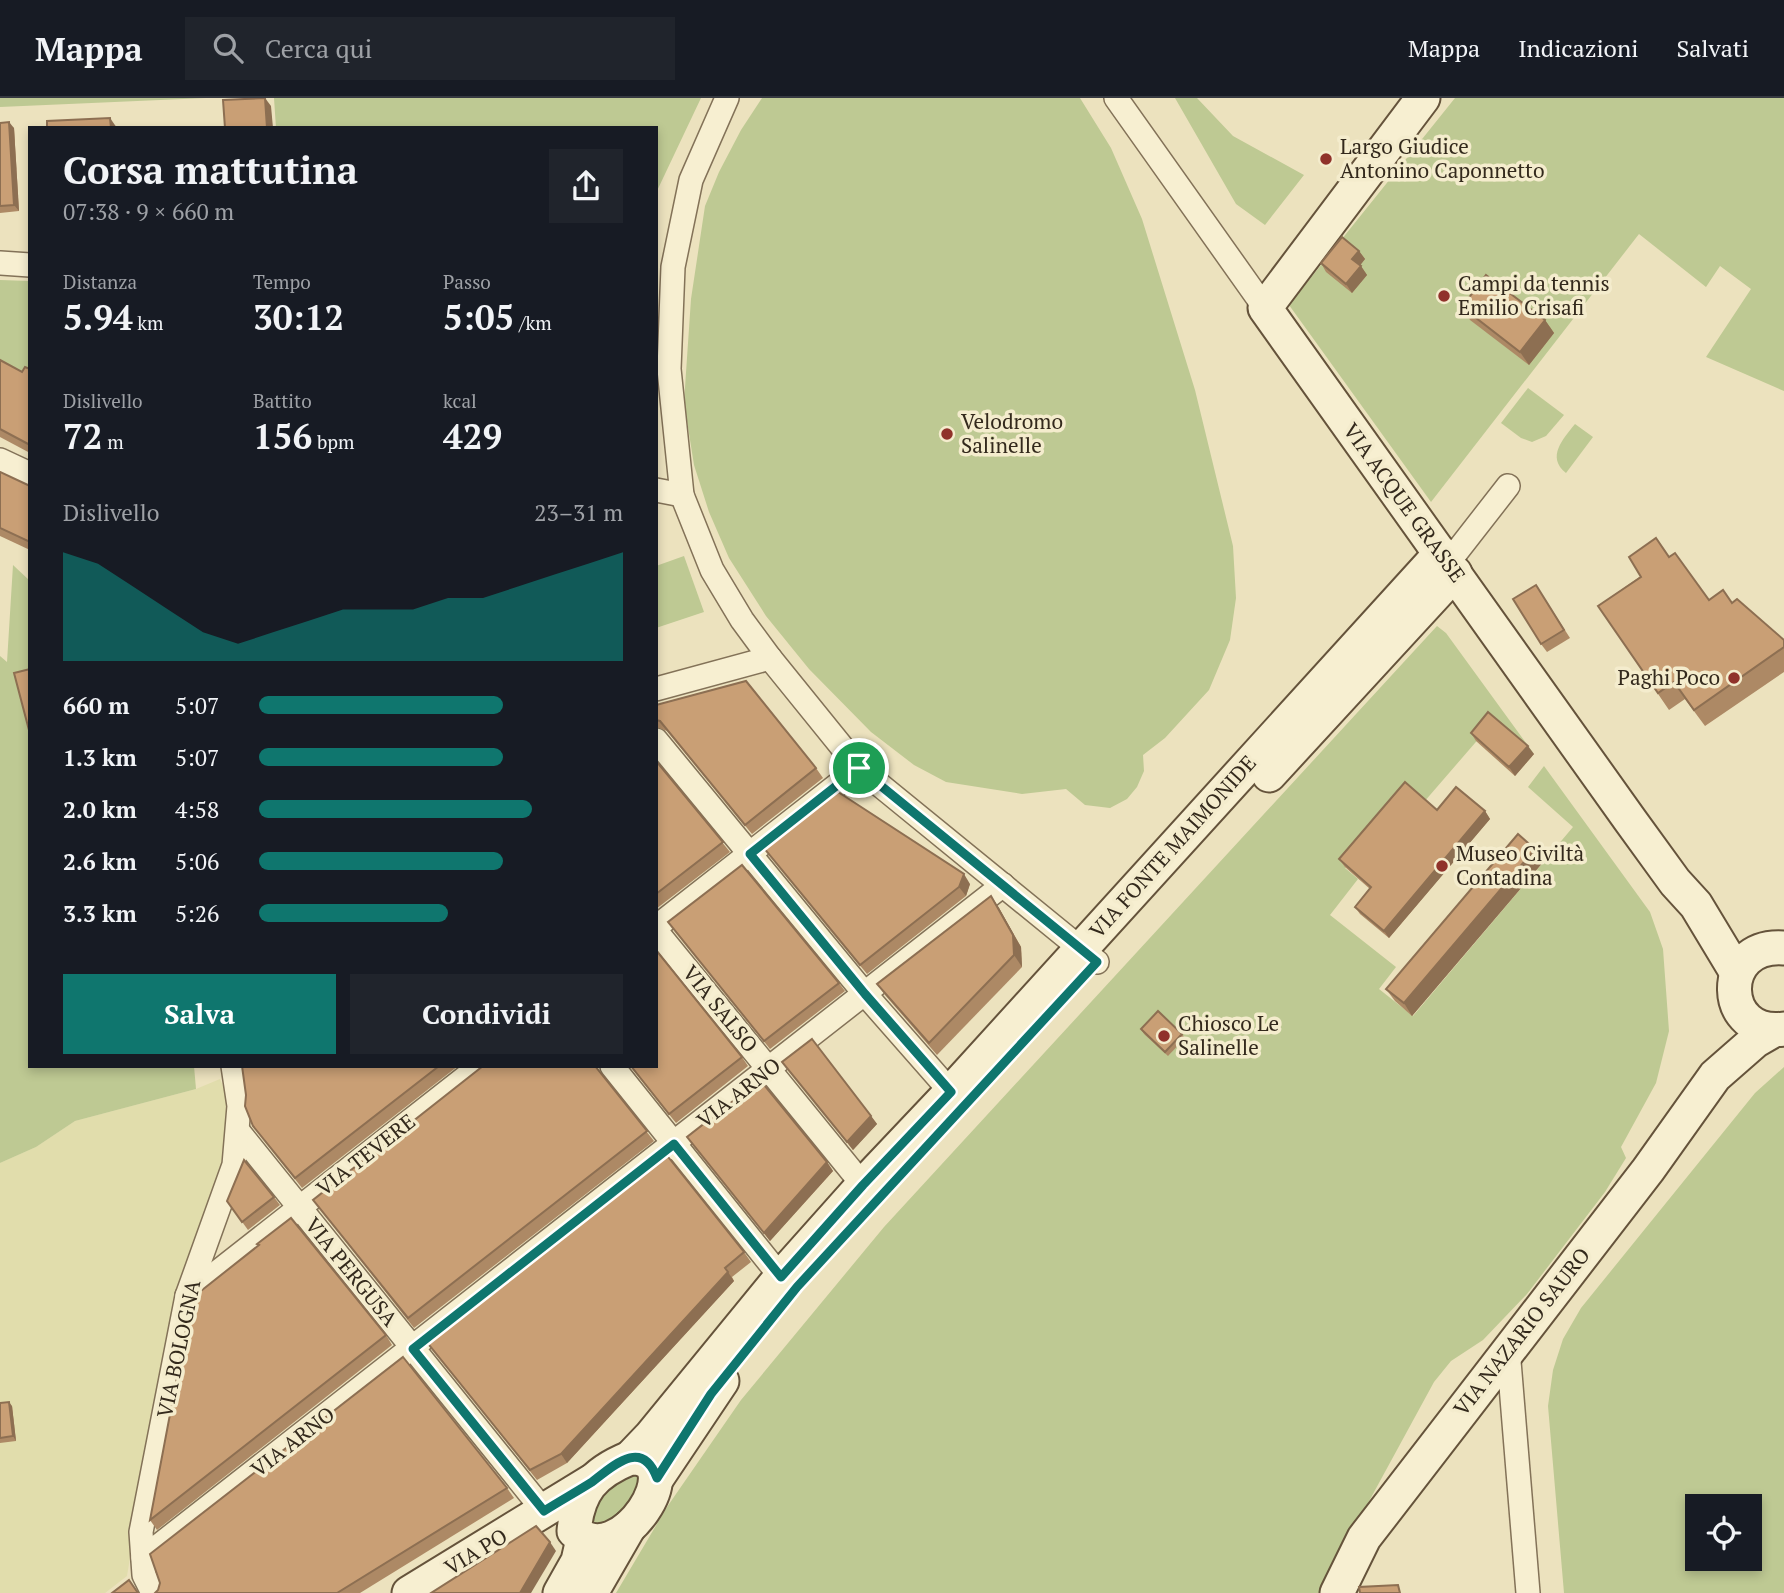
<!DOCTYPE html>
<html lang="it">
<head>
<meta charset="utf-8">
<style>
  :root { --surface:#171b24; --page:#20242c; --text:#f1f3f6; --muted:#9ea1a6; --line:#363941; --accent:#0f766e }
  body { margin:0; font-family:"PT Serif",serif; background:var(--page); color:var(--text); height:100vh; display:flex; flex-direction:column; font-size:26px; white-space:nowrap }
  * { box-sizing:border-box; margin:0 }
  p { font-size:23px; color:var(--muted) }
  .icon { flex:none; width:38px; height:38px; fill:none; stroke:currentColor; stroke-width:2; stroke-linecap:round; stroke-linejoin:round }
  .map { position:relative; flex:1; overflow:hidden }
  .details { position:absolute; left:28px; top:28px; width:630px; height:942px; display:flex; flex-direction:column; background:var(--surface); border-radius:0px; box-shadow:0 4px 10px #0003 }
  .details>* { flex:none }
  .tools { position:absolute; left:1685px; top:1396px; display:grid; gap:14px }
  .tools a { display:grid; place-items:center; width:77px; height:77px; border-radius:0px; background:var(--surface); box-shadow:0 4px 10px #0003; font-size:35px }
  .pin { position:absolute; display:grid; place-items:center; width:60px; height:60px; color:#fff; margin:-30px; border:4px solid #fff; border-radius:50%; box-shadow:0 2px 7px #0007 }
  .round { display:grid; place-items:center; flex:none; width:74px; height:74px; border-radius:0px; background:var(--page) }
  .head { display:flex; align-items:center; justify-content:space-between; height:119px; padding:0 35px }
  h1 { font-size:38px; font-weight:600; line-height:52px }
  .figures { display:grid; grid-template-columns:repeat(3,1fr); gap:10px; height:119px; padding:7px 35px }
  .figures div { display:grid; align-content:center }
  .figures b { font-size:35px; font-weight:600 }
  .figures small { font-size:19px; font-weight:400 }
  .figures p { font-size:19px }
  .chart { height:196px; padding:14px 35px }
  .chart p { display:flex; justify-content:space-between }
  .chart svg { width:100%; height:126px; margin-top:7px; fill:var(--accent); opacity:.7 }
  .action { display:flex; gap:14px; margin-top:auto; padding:14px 35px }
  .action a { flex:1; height:80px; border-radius:0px; background:var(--accent); color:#fff; font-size:28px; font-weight:600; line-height:80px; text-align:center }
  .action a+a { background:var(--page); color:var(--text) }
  ul { padding:0 35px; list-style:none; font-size:23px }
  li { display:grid; grid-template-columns:112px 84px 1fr; align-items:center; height:52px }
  li i { height:18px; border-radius:9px; background:var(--accent) }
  header { display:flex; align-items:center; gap:42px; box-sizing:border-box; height:98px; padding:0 35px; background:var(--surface); border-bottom:2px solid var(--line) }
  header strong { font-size:33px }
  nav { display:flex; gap:38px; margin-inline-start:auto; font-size:24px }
  .search { width:490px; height:63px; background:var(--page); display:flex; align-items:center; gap:18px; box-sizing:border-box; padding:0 24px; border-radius:0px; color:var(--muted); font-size:26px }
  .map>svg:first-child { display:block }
  .farmland { fill:#e1ddac }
  .green { fill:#bec993; fill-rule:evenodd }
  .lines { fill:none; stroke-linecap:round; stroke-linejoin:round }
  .street-casing { stroke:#837258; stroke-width:26 }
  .secondary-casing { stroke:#65533b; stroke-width:37 }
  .street { stroke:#f7efd1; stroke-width:23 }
  .secondary { stroke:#f7efd1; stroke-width:33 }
  .wall { fill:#ad8965 }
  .shaded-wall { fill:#8d6f52 }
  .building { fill:#c99f75; stroke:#8d6f52; stroke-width:2 }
  .route-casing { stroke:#fff; stroke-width:14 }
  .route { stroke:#0f766e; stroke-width:9 }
  .poi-dot { fill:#90322a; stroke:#f4eccd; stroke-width:2.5 }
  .labels { text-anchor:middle; stroke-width:7; stroke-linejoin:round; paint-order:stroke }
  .poi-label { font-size:21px; fill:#33291c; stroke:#f4eccd; text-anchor:start }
  .street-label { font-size:21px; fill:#33291c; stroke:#f4eccd }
</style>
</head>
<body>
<header>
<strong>Mappa</strong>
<div class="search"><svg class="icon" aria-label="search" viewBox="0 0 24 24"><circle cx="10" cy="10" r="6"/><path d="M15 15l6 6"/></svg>Cerca qui</div>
<nav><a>Mappa</a><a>Indicazioni</a><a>Salvati</a></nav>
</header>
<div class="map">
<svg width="1784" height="1495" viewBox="0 0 1784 1495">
  <rect width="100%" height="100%" fill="#ece2be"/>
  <path class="farmland" d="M220,981L231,1007L229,1064L167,1236L127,1478L105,1495H0V1065L36,1049L75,1023L196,991Z"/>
  <g class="green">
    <path d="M0,0H206L0,9Z"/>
    <path d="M274,0H701L656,95V30H276Z"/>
    <path d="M762,0H1080L1111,50L1142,121L1195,292L1233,448L1236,500L1230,542L1209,592L1165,640L1143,657L1144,673L1137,689L1127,701L1110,710L1085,707L1066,691L1022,696L946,684L914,667L871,634L809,571L766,518L729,460L709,414L694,367L684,304L691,201L705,108L719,74L741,32Z"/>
    <path d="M1175,0H1197L1233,38L1304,77L1265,127L1236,106Z"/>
    <path d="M1455,0H1784V293L1706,259L1751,191L1720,168L1706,189L1639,136L1431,404L1289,207Z"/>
    <path d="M0,182L30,183V278L0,262Z"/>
    <path d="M1528,290L1564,317L1546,338L1532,344L1521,340L1501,325Z"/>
    <path d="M1575,326L1593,339L1566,375C1546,359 1563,341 1575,326Z"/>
    <path d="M684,458L704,514L656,530V468Z"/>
    <path d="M13,467L30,483V968H194L196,991L75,1023L36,1049L0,1065V558L7,564Z"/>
    <path d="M1437,528L1446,535L1534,656L1494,623L1424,704L1345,770L1358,781L1330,817L1396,869L1379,891L1413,918L1573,729L1528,689L1544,668L1650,814L1663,851L1669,933L1656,985L1621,1049L1626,1060L1605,1094L1527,1196L1483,1242L1451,1263L1434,1284L1319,1495H616L667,1409L741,1302L884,1129Z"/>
    <path d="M1784,969V1495H1564L1548,1308L1553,1272L1563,1241L1581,1210L1755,995ZM1698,1409H1750V1461H1698Z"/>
    <path d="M627,1377L638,1379L643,1388L623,1417L596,1429C580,1407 612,1388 627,1377Z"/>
  </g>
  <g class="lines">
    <g class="street-casing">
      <g id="street">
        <path d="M727,0L691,82L673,169L669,271L682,397L712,472L742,522L770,560L859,670L1097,864"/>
        <path d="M1116,0L1265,210"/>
        <path d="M0,165L30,167"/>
        <path d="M0,362L30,376"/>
        <path d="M656,392L682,397"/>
        <path d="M1448,465L1508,388"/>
        <path d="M656,591L770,560"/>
        <path d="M656,642L865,896L951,994"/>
        <path d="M656,829L859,670"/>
        <path d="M656,833L863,1087"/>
        <path d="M612,968L781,1179"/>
        <path d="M238,1033L544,1413"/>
        <path d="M187,1198L480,968"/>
        <path d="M1508,1251L1528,1495"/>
        <path d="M143,1460L1003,787"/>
        <path d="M153,1495L144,1477L141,1434L187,1198L234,1067L239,1008L233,968"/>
      </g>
    </g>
    <g class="secondary-casing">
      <g id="secondary">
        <path d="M1423,0L1265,210L1630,722L1675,784L1696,807L1737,875"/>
        <path d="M1269,677L1455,475"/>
        <path d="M1784,850C1716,845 1720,940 1784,931"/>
        <path d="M630,1360L651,1338L781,1179L863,1087L951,994L1441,455"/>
        <path d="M630,1360C695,1358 620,1477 574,1433C578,1393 593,1375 630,1360Z"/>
        <path d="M657,1380L722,1283"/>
        <path d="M409,1495L592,1383"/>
        <path d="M560,1495L578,1463L583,1441"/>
        <path d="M591,1495L629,1429"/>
        <path d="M1337,1495L1364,1440L1648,1072L1715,978L1755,943L1774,932"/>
      </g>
    </g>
    <use href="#street" class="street"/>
    <use href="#secondary" class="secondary"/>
  </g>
  <g class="wall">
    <path d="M0,25L14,30L19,113L0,115Z"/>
    <path d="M1359,153L1365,161L1360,167L1367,177L1352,195L1326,174L1321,165Z"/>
    <path d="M1462,209L1545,222L1554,235L1529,267L1470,222Z"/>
    <path d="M0,262L22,274L30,271V355L0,339Z"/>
    <path d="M0,374L30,388V452L0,438Z"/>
    <path d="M1669,458L1709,502L1732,505L1784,542V574L1705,628L1685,601L1669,612L1598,508Z"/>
    <path d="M1536,487L1570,540L1547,554L1541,546Z"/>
    <path d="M656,607L816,670L823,680L752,736L667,633L656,629Z"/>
    <path d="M1471,635L1534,656L1515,678L1476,643Z"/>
    <path d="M656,663L730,754L656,811Z"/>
    <path d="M1437,712L1485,713L1490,721L1389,840L1360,816L1355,809L1370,791L1345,769L1339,761Z"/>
    <path d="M763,749L970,786L966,798L867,876Z"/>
    <path d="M1535,751L1544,763L1412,918L1395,903L1386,891Z"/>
    <path d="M991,798L999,810L1021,849L1022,869L937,957L885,897L877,886Z"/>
    <path d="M668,824L839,885L845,893L770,951Z"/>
    <path d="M1141,931L1182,936L1185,940L1168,958L1144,936Z"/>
    <path d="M742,959L748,968L676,1025L630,968H656Z"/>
    <path d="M782,964L871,1018L877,1026L853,1052Z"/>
    <path d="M242,968H458L302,1090L253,1028L246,997Z"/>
    <path d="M482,969L600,975L654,1043L414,1230L313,1102Z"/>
    <path d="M687,1039L827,1064L833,1073L770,1143Z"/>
    <path d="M274,1099L280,1107L248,1132L227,1103Z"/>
    <path d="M259,1147L386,1237L392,1247L157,1432L150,1422Z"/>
    <path d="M744,1154L751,1164L732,1179L734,1183L567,1365L537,1382L425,1242Z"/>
    <path d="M0,1305L12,1308L16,1343L0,1345Z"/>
    <path d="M507,1390L514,1400L360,1495H155Z"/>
  </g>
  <g class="shaded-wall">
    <path d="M265,0L271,8L273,30H267Z"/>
    <path d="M110,20L117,30H111Z"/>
    <path d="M9,24L14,30L19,113L14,107Z"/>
    <path d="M1359,153L1365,161L1358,170L1352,161Z"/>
    <path d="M1361,168L1367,177L1352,195L1346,186Z"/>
    <path d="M1545,222L1554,235L1529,267L1520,254Z"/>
    <path d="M1528,648L1534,656L1515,678L1509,669Z"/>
    <path d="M1485,713L1490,721L1389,840L1384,833Z"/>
    <path d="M1535,751L1544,763L1412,918L1404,905Z"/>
    <path d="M964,776L970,786L966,798L959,789Z"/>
    <path d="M991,798L999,810L1021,849L1022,869L1014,857Z"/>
    <path d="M871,1018L877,1026L853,1052L847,1044Z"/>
    <path d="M827,1064L833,1073L770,1143L764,1135Z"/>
    <path d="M728,1174L734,1183L567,1365L561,1356Z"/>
    <path d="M9,1304L12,1308L16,1343L13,1338Z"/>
    <path d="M550,1444L556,1453L531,1495H520Z"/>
  </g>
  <g class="building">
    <path d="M265,0L267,30H225L223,2Z"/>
    <path d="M110,20L111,30H47V23Z"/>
    <path d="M9,24L14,107L0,108V25Z"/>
    <path d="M1342,139L1359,153L1352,161L1361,168L1346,186L1321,165Z"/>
    <path d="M1486,177L1545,222L1520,254L1462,209Z"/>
    <path d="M0,262L22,274L25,269L30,271V347L0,331Z"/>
    <path d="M0,374L30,388V444L0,430Z"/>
    <path d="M1656,440L1669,459L1675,455L1709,502L1723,492L1732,505L1737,501L1784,542V549L1694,612L1674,584L1658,595L1598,508L1641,479L1629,459Z"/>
    <path d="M1536,487L1564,532L1541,546L1513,501Z"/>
    <path d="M30,571V636L14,575Z"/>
    <path d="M746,583L816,670L745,727L660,623L656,622V607Z"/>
    <path d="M1488,614L1528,648L1509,669L1471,635Z"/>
    <path d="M656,663L723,744L656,796Z"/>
    <path d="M1405,684L1437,712L1456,689L1485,713L1384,833L1355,809L1371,789L1339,761Z"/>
    <path d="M835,692L964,776L959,789L860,867L763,749Z"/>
    <path d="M1518,736L1535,751L1404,905L1386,891Z"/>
    <path d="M742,767L839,885L764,943L668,824Z"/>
    <path d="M991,798L1013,837L1014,857L929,945L877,886Z"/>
    <path d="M656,852L742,959L669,1016L631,968H656Z"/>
    <path d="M1158,913L1182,936L1165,954L1141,931Z"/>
    <path d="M812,941L871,1018L847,1044L782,964Z"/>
    <path d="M242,968H439L295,1080L253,1028L245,1008L246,997Z"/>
    <path d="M483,968H595L647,1033L408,1220L313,1102Z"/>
    <path d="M760,982L827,1064L764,1135L687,1039Z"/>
    <path d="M665,1055L744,1154L725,1170L728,1174L561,1356L530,1372L425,1242Z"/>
    <path d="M244,1062L274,1099L242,1124L227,1103Z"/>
    <path d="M291,1120L386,1237L150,1422L192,1200L259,1147L257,1146Z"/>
    <path d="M403,1259L507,1390L337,1495H155L158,1492L160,1485L150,1456Z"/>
    <path d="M9,1304L13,1338L0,1340V1305Z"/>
    <path d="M536,1428L550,1444L520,1495H431Z"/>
    <path d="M129,1482L138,1495H112Z"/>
    <path d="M1398,1487L1400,1495H1360L1359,1489Z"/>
  </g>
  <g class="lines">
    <g class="route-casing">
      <path id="route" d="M859,670L1097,864L797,1189L711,1296L657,1380C642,1340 614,1367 592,1384C576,1394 560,1403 544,1413L413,1251L674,1046L781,1179L863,1087L951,994L865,896L750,756Z"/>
    </g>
    <use href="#route" class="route"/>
  </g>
  <g class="poi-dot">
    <circle cx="1326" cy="61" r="7"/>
    <circle cx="1444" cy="198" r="7"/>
    <circle cx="947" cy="336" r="7"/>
    <circle cx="1734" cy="580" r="7"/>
    <circle cx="1442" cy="768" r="7"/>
    <circle cx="1164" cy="938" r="7"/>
  </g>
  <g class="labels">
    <g class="poi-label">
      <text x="1340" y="56">Largo Giudice<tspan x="1340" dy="24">Antonino Caponnetto</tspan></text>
      <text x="1458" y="193">Campi da tennis<tspan x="1458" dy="24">Emilio Crisafi</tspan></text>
      <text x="961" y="331">Velodromo<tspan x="961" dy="24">Salinelle</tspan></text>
      <text x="1720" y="587" text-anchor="end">Paghi Poco</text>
      <text x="1456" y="763">Museo Civiltà<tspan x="1456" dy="24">Contadina</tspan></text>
      <text x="1178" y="933">Chiosco Le<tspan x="1178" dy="24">Salinelle</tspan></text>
    </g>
    <g class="street-label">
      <text transform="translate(1404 405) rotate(54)" y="7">VIA ACQUE GRASSE</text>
      <text transform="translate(1173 749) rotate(-48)" y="7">VIA FONTE MAIMONIDE</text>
      <text transform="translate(720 911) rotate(51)" y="7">VIA SALSO</text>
      <text transform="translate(739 995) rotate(-38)" y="7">VIA ARNO</text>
      <text transform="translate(366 1057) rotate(-38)" y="7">VIA TEVERE</text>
      <text transform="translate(351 1174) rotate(51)" y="7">VIA PERGUSA</text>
      <text transform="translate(1522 1234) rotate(-52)" y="7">VIA NAZARIO SAURO</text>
      <text transform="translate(179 1251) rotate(-78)" y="7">VIA BOLOGNA</text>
      <text transform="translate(293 1344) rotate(-38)" y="7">VIA ARNO</text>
      <text transform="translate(476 1454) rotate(-31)" y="7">VIA PO</text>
    </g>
  </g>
</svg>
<div class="tools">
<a><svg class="icon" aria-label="locate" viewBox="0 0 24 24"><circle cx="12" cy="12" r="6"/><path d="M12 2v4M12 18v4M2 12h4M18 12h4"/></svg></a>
</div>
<div class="pin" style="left:859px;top:670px;background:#1e9e55"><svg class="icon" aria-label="arrive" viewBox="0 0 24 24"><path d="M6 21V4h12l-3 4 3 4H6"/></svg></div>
<section class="details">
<div class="head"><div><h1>Corsa mattutina</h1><p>07:38 · 9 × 660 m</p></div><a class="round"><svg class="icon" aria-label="share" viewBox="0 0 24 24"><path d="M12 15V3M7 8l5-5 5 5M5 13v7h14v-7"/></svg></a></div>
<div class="figures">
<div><p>Distanza</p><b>5.94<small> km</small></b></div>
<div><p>Tempo</p><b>30:12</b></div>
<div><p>Passo</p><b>5:05<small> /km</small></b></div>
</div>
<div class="figures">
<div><p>Dislivello</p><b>72<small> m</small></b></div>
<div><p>Battito</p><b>156<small> bpm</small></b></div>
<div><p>kcal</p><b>429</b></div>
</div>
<div class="chart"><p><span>Dislivello</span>23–31 m</p>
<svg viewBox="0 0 160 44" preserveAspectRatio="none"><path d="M0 44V6L10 10L20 18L30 26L40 34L50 38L60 34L70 30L80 26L90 26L100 26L110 22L120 22L130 18L140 14L150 10L160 6V44z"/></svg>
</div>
<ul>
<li><b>660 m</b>5:07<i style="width:67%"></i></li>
<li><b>1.3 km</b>5:07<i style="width:67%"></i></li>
<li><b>2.0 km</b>4:58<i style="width:75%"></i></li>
<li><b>2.6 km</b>5:06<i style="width:67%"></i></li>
<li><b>3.3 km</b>5:26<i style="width:52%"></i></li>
</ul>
<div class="action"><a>Salva</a><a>Condividi</a></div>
</section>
</div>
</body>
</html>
